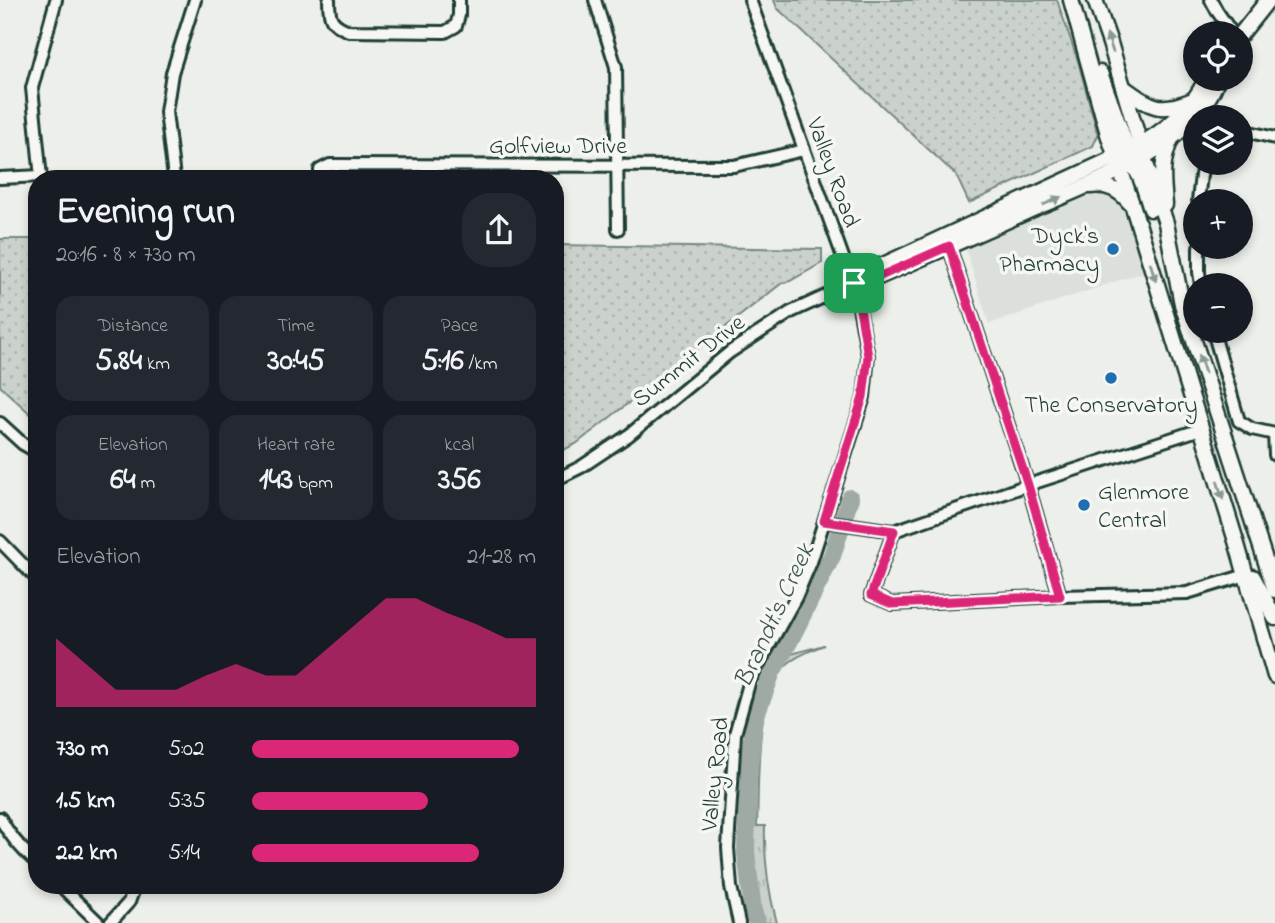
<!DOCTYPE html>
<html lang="en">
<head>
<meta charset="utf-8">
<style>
  :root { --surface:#171b24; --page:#242831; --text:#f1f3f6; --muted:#9ea1a6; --accent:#db2777 }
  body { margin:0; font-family:"Indie Flower",sans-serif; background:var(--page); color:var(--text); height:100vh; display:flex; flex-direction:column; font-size:26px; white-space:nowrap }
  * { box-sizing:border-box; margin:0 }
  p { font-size:23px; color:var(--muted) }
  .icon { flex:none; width:38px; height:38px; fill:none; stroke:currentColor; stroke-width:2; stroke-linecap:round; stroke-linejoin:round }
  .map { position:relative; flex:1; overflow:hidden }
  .drawer { position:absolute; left:28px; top:170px; width:536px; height:724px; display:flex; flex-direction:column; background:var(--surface); border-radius:28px; box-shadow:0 4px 10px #0003 }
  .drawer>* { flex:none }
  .fabs { position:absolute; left:1183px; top:21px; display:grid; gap:14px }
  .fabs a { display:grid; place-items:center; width:70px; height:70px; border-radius:50%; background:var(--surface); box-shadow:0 4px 10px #0003; font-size:35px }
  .pin { position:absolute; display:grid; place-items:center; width:60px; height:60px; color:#fff; margin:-30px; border-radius:14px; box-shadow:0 4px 10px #0006 }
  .round { display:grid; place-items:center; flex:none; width:74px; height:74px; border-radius:28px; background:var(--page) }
  .head { display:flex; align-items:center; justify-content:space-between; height:119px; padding:0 28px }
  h1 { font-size:38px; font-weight:800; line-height:52px }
  .metrics { display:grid; grid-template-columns:repeat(3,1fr); gap:10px; height:119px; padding:7px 28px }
  .metrics div { display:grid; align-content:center; border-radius:18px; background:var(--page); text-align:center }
  .metrics b { font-size:30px; font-weight:800 }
  .metrics small { font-size:19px; font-weight:400 }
  .metrics p { font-size:19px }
  .chart { height:196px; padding:14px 28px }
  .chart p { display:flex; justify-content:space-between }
  .chart svg { width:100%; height:126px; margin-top:7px; fill:var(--accent); opacity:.7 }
  ul { padding:0 28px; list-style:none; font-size:23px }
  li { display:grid; grid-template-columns:112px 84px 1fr; align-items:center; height:52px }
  li i { height:18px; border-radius:9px; background:var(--accent) }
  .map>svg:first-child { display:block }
  .built { fill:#dce0db }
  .grass { fill:url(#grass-dots); stroke:#758880; stroke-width:2 }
  .park { fill:url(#park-tufts); stroke:#758880; stroke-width:2 }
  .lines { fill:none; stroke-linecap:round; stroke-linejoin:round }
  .river { stroke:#9faaa4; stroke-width:18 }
  .minor-casing { stroke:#1f3d34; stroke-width:16 }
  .major-casing { stroke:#1f3d34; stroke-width:19 }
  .minor { stroke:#f6f6f2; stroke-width:10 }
  .major { stroke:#f6f6f2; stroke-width:14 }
  .oneway { fill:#8a9a93 }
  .route-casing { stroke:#fff; stroke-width:14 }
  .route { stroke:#db2777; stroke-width:9 }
  .poi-dot { fill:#1f6fb2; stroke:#f6f6f2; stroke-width:2.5 }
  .labels { text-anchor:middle; stroke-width:7; stroke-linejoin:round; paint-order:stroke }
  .street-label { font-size:24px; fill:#1f3d34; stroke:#f6f6f2 }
  .poi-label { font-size:24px; fill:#1f3d34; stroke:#f6f6f2; text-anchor:end }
  .water-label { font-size:26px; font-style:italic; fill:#3f5850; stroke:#f6f6f2 }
</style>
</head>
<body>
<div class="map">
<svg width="1275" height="923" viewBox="0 0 1275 923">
  <defs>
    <pattern id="grass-dots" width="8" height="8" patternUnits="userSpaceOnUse" patternTransform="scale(1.75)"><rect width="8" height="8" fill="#cbd2cc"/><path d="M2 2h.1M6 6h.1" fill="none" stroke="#aeb5b0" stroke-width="1.8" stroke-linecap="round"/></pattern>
    <pattern id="park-tufts" width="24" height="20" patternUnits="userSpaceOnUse" patternTransform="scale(1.75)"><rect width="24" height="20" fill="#cbd2cc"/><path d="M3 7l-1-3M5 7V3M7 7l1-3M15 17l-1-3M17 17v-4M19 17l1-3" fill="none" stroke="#aeb5b0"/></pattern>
  </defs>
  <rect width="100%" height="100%" fill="#edefea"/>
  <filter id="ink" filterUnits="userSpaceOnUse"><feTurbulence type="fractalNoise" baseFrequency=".0143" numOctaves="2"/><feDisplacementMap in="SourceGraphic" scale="14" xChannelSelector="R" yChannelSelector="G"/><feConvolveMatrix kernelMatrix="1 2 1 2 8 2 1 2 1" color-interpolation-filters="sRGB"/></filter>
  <g filter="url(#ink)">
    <path class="built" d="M1086,192L1099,194L1133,207L1144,272L989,324L965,247Z"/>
    <g class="grass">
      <path d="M774,0H1057L1078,61L1098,135L1093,146L969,203L956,175L777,8Z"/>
      <path d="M0,239H37V420L0,386Z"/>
      <path d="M555,245L822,249V263L790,281L782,283L576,444L555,454Z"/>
    </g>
    <path class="park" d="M824,645C812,650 797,655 786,665C754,692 759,786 757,826H765C764,859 768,891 777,923H752C737,875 739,834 743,785C746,740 749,702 769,660Z"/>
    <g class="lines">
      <path class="river" d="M757,923L753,911L746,852L748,777L754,721L772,672L790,640L832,556L850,498"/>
      <g class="minor-casing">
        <g id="minor">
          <path d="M329,0C329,19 331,24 349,31L445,32L456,26L459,15V0"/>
          <path d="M595,0L616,67L618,229"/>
          <path d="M1211,0L1217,11L1232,33"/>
          <path d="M1241,130L1275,138"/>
          <path d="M0,178L41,176"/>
          <path d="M41,178L32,88L56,0"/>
          <path d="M174,178L166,112L172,73L195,0"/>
          <path d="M320,178V170L330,165L734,166L804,150"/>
          <path d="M1198,201L1201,175L1204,163"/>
          <path d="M949,246L1028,485L1201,429"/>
          <path d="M1199,247V272L1201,285"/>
          <path d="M1213,331L1239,421L1252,429L1275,434"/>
          <path d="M0,423L23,444L37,452"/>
          <path d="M1274,434L1275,455"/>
          <path d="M555,480L581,467L629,435L730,352L791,312L854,283"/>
          <path d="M824,521L894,531L1028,485L1060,596"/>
          <path d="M894,531L871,595L892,604L1060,596L1187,593L1246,575"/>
          <path d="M0,541L37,579"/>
          <path d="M0,818C9,835 22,850 37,863"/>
          <path d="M61,886L99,923"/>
          <path d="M110,923L129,902L135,886"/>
          <path d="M739,923L731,887L728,848L735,734L750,680L796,597L811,562L864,397L868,356L857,296L854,283L844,260L750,0"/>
        </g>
      </g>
      <g class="major-casing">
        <g id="major">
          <path d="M1071,0L1108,134L1133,207L1236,541L1275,676"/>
          <path d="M1095,0L1110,43L1146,164L1166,223L1182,304L1275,590"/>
          <path d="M1241,34L1268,0"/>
          <path d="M1100,73L1126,145L1130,150L1137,154"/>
          <path d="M1123,87C1151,107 1159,114 1193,100"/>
          <path d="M1123,159C1142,168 1144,191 1151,209"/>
          <path d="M1090,186C1107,184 1119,189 1130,203"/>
          <path d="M1165,205C1163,178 1160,165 1171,139"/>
          <path d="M881,266L1116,157C1146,142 1170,129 1192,102C1198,95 1202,86 1207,79"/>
          <path d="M854,283L869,281C924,257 980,233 1035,208C1080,189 1128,170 1168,141C1186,127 1212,100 1217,79"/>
          <path d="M1253,577L1275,618"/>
        </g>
      </g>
      <use href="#minor" class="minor"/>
      <use href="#major" class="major"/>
    </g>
    <defs><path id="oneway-solid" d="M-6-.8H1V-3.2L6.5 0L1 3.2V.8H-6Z" transform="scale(1.75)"/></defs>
    <g class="oneway">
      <use href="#oneway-solid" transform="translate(1110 43) rotate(-108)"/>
      <use href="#oneway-solid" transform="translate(1052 201) rotate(-24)"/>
      <use href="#oneway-solid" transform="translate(1153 272) rotate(73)"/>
      <use href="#oneway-solid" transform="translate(1202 364) rotate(-108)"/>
      <use href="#oneway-solid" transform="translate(1220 490) rotate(73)"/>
    </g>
  </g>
  <g class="lines" filter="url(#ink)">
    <g class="route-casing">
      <path id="route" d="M949,246L1028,485L1060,596L892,604L871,595L894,531L824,521L863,397L868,356L861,314L854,283L869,281Z"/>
    </g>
    <use href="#route" class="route"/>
  </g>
  <g class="poi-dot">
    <circle cx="1113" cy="249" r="7"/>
    <circle cx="1111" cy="378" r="7"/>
    <circle cx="1084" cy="505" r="7"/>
  </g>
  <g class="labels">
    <g class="street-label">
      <text x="558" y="153">Golfview Drive</text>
      <text transform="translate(834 172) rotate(70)" y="8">Valley Road</text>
      <text transform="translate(688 360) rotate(-38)" y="8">Summit Drive</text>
      <text transform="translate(714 774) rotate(-84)" y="8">Valley Road</text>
    </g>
    <g class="poi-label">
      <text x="1099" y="243">Dyck's<tspan x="1099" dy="28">Pharmacy</tspan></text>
      <text x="1111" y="412" text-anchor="middle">The Conservatory</text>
      <text x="1098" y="499" text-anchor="start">Glenmore<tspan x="1098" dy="28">Central</tspan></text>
    </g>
    <g class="water-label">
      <text transform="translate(773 615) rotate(-65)" y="9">Brandt's Creek</text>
    </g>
  </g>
</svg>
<div class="fabs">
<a><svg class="icon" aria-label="locate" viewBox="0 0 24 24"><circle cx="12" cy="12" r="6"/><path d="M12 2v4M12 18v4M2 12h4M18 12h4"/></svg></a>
<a><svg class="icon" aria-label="layers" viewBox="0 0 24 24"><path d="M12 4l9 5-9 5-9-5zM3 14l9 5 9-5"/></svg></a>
<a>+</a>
<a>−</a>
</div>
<div class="pin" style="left:854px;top:283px;background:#1e9e55"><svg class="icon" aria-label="arrive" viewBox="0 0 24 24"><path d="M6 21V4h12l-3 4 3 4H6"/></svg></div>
<section class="drawer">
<div class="head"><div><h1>Evening run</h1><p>20:16 · 8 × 730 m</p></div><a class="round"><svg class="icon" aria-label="share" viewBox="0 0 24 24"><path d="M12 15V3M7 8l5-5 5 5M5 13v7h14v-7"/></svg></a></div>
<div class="metrics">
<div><p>Distance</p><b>5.84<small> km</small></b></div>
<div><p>Time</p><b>30:45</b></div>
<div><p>Pace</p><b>5:16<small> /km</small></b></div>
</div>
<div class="metrics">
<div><p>Elevation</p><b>64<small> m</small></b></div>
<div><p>Heart rate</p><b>143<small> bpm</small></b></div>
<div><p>kcal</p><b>356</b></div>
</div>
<div class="chart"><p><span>Elevation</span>21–28 m</p>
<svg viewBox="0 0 160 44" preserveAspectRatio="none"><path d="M0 44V20L10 29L20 38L30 38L40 38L50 33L60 29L70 33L80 33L90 24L100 15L110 6L120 6L130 11L140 15L150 20L160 20V44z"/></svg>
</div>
<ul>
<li><b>730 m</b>5:02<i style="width:94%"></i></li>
<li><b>1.5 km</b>5:35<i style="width:62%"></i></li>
<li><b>2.2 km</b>5:14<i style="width:80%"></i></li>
</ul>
</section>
</div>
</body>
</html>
